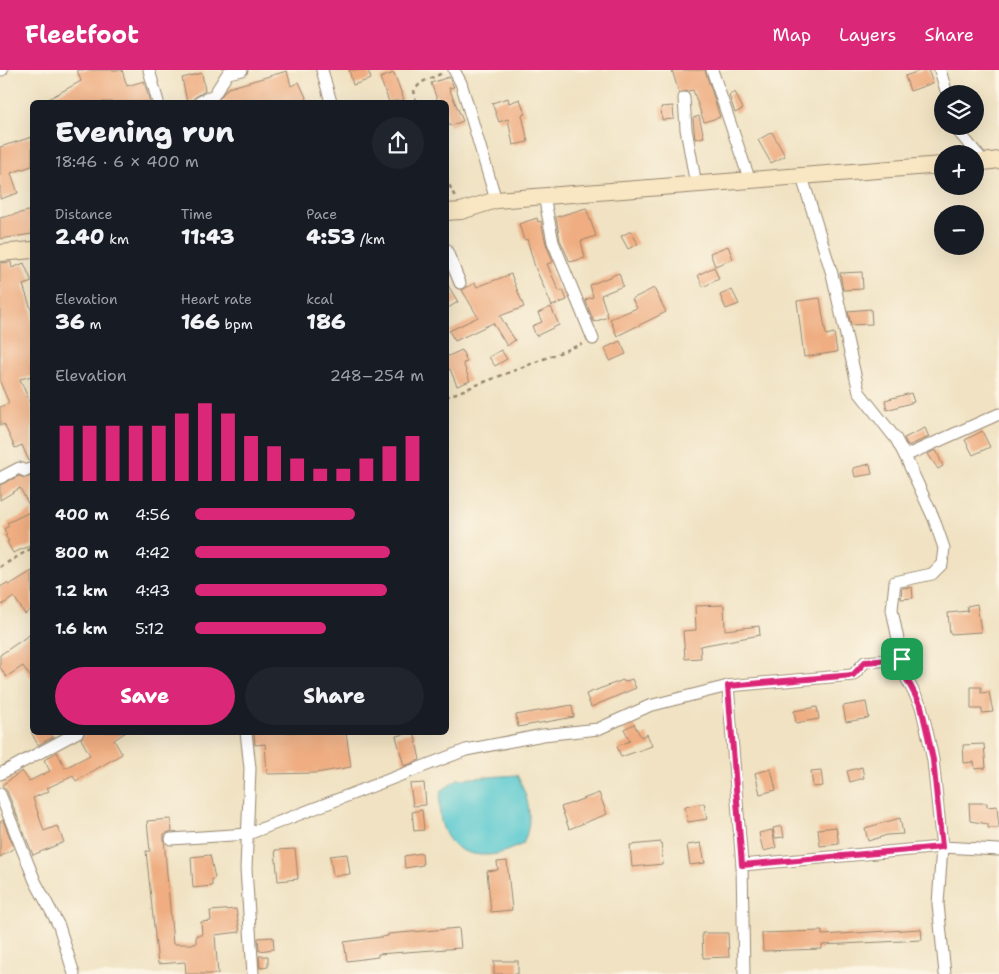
<!DOCTYPE html>
<html lang="en">
<head>
<meta charset="utf-8">
<style>
  :root { --surface:#171b24; --page:#20242c; --text:#f1f3f6; --muted:#9ea1a6; --accent:#db2777 }
  body { margin:0; font-family:"Shantell Sans",sans-serif; background:var(--page); color:var(--text); height:100vh; display:flex; flex-direction:column; font-size:19px; white-space:nowrap }
  * { box-sizing:border-box; margin:0 }
  p { font-size:16px; color:var(--muted) }
  .icon { flex:none; width:28px; height:28px; fill:none; stroke:currentColor; stroke-width:2; stroke-linecap:round; stroke-linejoin:round }
  .map { position:relative; flex:1; overflow:hidden }
  .side { position:absolute; left:30px; top:30px; width:419px; height:635px; display:flex; flex-direction:column; background:var(--surface); border-radius:8px; box-shadow:0 5px 20px #0002 }
  .side>* { flex:none }
  .fabs { position:absolute; left:934px; top:15px; display:grid; gap:10px }
  .fabs a { display:grid; place-items:center; width:50px; height:50px; border-radius:50%; background:var(--surface); box-shadow:0 5px 20px #0002; font-size:25px }
  .pin { position:absolute; display:grid; place-items:center; width:42px; height:42px; color:#fff; margin:-21px; border-radius:10px; box-shadow:0 2px 8px #0006 }
  .round { display:grid; place-items:center; flex:none; width:52px; height:52px; border-radius:26px; background:var(--page) }
  .summary { display:flex; align-items:center; justify-content:space-between; height:85px; padding:0 25px }
  h1 { font-size:28px; font-weight:800; line-height:38px }
  .metrics { display:grid; grid-template-columns:repeat(3,1fr); gap:8px; height:85px; padding:5px 25px }
  .metrics div { display:grid; align-content:center }
  .metrics b { font-size:21px; font-weight:800 }
  .metrics small { font-size:14px; font-weight:400 }
  .metrics p { font-size:14px }
  .chart { height:140px; padding:10px 25px }
  .chart p { display:flex; justify-content:space-between }
  .chart svg { width:100%; height:90px; margin-top:5px; stroke:var(--accent); stroke-width:6 }
  .action { display:flex; gap:10px; margin-top:auto; padding:10px 25px }
  .action a { flex:1; height:58px; border-radius:30px; background:var(--accent); color:#fff; font-size:20px; font-weight:800; line-height:58px; text-align:center }
  .action a+a { background:var(--page); color:var(--text) }
  ul { padding:0 25px; list-style:none; font-size:16px }
  li { display:grid; grid-template-columns:80px 60px 1fr; align-items:center; height:38px }
  li i { height:12px; border-radius:6px; background:var(--accent) }
  header { display:flex; align-items:center; gap:30px; box-sizing:border-box; height:70px; padding:0 25px; background:var(--accent); color:#fff }
  header strong { font-size:24px }
  nav { display:flex; gap:28px; margin-inline-start:auto; font-size:18px }
  .map>svg:first-child { display:block }
  .water { fill:#5dcad0; stroke:#4c7a77 }
  .building { fill:#efad81 }
  .lines { fill:none; stroke-linecap:round; stroke-linejoin:round }
  .street-casing { stroke:#968670; stroke-width:13 }
  .secondary-casing { stroke:#968670; stroke-width:18 }
  .path { stroke:#968670; stroke-width:2.5; stroke-dasharray:4 4; stroke-linecap:butt }
  .street { stroke:#fff; stroke-width:11 }
  .secondary { stroke:#f9e7c3; stroke-width:16 }
  .route-casing { stroke:#fff; stroke-width:10 }
  .route { stroke:#db2777; stroke-width:6 }
</style>
</head>
<body>
<header>
<strong>Fleetfoot</strong>
<nav><a>Map</a><a>Layers</a><a>Share</a></nav>
</header>
<div class="map">
<svg width="999" height="904" viewBox="0 0 999 904">
  <rect width="100%" height="100%" fill="#fcf5e5"/>
  <filter id="ink" filterUnits="userSpaceOnUse"><feTurbulence type="fractalNoise" baseFrequency=".02" numOctaves="2"/><feDisplacementMap in="SourceGraphic" scale="10" xChannelSelector="R" yChannelSelector="G"/><feConvolveMatrix kernelMatrix="1 2 1 2 8 2 1 2 1" color-interpolation-filters="sRGB"/></filter>
  <filter id="wash" filterUnits="userSpaceOnUse"><feTurbulence type="fractalNoise" baseFrequency=".0096" numOctaves="4" result="noise"/><feDisplacementMap in="SourceGraphic" scale="20" xChannelSelector="R" yChannelSelector="G"/><feGaussianBlur stdDeviation="1.12" result="paint"/><feColorMatrix in="noise" values="0 0 0 0 0 0 0 0 0 0 0 0 0 0 0 0 0 1.4 0 .05"/><feComposite in="paint" operator="in"/></filter>
  <g filter="url(#wash)">
    <rect width="100%" height="100%" fill="#f0e2c2"/>
    <path class="water" d="M517,705C529,729 534,749 523,774C515,777 506,782 497,784C453,791 434,762 441,721L458,709Z"/>
    <g id="blocks">
      <g class="building">
        <path d="M77,0H122L127,16L144,11L150,32H43L81,11Z"/>
        <path d="M349,0H368L371,9L353,15Z"/>
        <path d="M672,0H705L720,47L704,52L693,20L679,23Z"/>
        <path d="M922,0H928L933,13L910,21L905,6Z"/>
        <path d="M287,1L291,16L299,12L308,32H216L228,18Z"/>
        <path d="M202,3L205,21L194,28L193,32H187L182,8Z"/>
        <path d="M394,3L404,30L389,32L380,8Z"/>
        <path d="M449,7L454,17L449,18L463,51L450,56L446,47V32H438L431,13Z"/>
        <path d="M735,22L743,39L735,43L729,25Z"/>
        <path d="M508,28L509,33L520,29L525,44L522,45L528,72L513,75L508,49L499,52L492,33Z"/>
        <path d="M673,36L674,49L662,50L661,37Z"/>
        <path d="M699,46L704,67L695,69L693,48Z"/>
        <path d="M772,62L785,86L771,93L758,70Z"/>
        <path d="M32,67V96L11,103L18,123L0,129V77Z"/>
        <path d="M586,138L596,166L581,171L585,188L570,192L560,170L556,147Z"/>
        <path d="M32,140V164L0,169V148Z"/>
        <path d="M537,148L538,152L541,151L546,174L553,192L547,194L559,221L563,220L567,230L552,236L535,197L527,169L524,170L519,154Z"/>
        <path d="M631,161L638,174L628,179L621,166Z"/>
        <path d="M728,176L733,189L715,196L710,183Z"/>
        <path d="M11,192L12,198L24,193L32,212L23,215L32,242V306L20,309L32,337V391H29L22,375L15,378L4,354L0,356V337L9,333L0,312V193Z"/>
        <path d="M714,197L719,209L703,217L698,205Z"/>
        <path d="M862,202L863,219L843,220L840,203Z"/>
        <path d="M619,203L623,216L601,225L608,247L594,252L585,230L593,227L590,215Z"/>
        <path d="M511,204L524,237L500,246L515,270L507,276L493,253L455,271L449,261L478,247L462,220L475,213L477,217Z"/>
        <path d="M446,212L458,232L446,239Z"/>
        <path d="M654,218L666,242L617,266L610,249L637,238L632,229Z"/>
        <path d="M732,220L739,234L726,239L720,225Z"/>
        <path d="M820,228L826,265L834,263L837,282L804,287L797,231Z"/>
        <path d="M551,237L559,255L536,266L532,256L542,252L538,243Z"/>
        <path d="M871,239L872,254L851,255L848,241Z"/>
        <path d="M620,271L626,284L610,291L605,278Z"/>
        <path d="M462,280L467,292L463,293L470,311L457,316L450,299L446,300V287Z"/>
        <path d="M501,280L507,289L495,296L489,287Z"/>
        <path d="M911,323L914,332L887,340L885,330Z"/>
        <path d="M925,358L929,367L908,376L904,368Z"/>
        <path d="M982,361L990,377L973,385L965,370Z"/>
        <path d="M936,380L943,396L938,399L928,384Z"/>
        <path d="M870,394L872,404L855,407L853,398Z"/>
        <path d="M19,406L25,408L32,406V475L13,483L7,472L9,471L5,466L7,465L4,459L9,456L7,453L32,441L20,418L0,430V415Z"/>
        <path d="M32,501V539L25,544L14,527L0,536V517L7,513L9,515Z"/>
        <path d="M912,517L913,528L901,529L902,518Z"/>
        <path d="M977,534L981,562L950,564L948,543L968,541L967,536Z"/>
        <path d="M724,535L725,560L759,556L760,565L700,576L701,588L685,589L683,561L696,560L695,536Z"/>
        <path d="M32,563V609L23,596L6,607L0,597V585Z"/>
        <path d="M632,609L636,618L591,637L586,624L623,610L624,612Z"/>
        <path d="M971,617H981V623L989,622L993,642L982,643V639H971Z"/>
        <path d="M866,632L869,648L846,652L843,636Z"/>
        <path d="M572,635L574,647L518,657L516,645Z"/>
        <path d="M817,637L819,649L796,653L794,641Z"/>
        <path d="M634,654L641,667L647,664L652,676L621,687L617,676L630,671L624,659Z"/>
        <path d="M31,662H51L53,667L38,675Z"/>
        <path d="M85,662H126L114,670L122,684L76,711L73,706L47,718L49,721L33,728L44,761L57,756L64,772L33,785L7,721L2,715L22,701L29,711L50,701L44,690L57,682L65,698L90,685L81,669Z"/>
        <path d="M254,662H346L351,697L316,703L267,704L265,674L255,675Z"/>
        <path d="M414,662L420,690L404,696L396,666Z"/>
        <path d="M984,674L986,698L975,699L974,692L964,693L963,675Z"/>
        <path d="M862,697L864,708L850,712L847,701Z"/>
        <path d="M771,699L776,720L760,724L755,703Z"/>
        <path d="M821,700L823,716L813,717L811,701Z"/>
        <path d="M424,713L426,735L413,736L410,714Z"/>
        <path d="M599,723L607,744L569,759L561,737Z"/>
        <path d="M704,733L707,749L688,752L685,737Z"/>
        <path d="M969,733H987V737L997,736L999,758H988V754L970,751Z"/>
        <path d="M422,740L424,760L414,761L412,742Z"/>
        <path d="M900,748L903,764L887,765L868,771L865,758Z"/>
        <path d="M171,749L172,761L164,764V769L173,874H196V865H202L201,852L211,851L210,841L236,839L240,862L215,865L218,904H186L185,892L158,894L146,781H150L147,751Z"/>
        <path d="M3,750L14,778L0,787V752Z"/>
        <path d="M782,756L784,767L775,768L773,758Z"/>
        <path d="M836,757L839,774L820,776L818,759Z"/>
        <path d="M772,760L776,778L763,781L759,763Z"/>
        <path d="M661,772L663,794L632,797L630,775Z"/>
        <path d="M701,773L705,793L690,795L687,775Z"/>
        <path d="M295,779L298,809L278,811L275,780Z"/>
        <path d="M422,783L423,795L405,798L404,786Z"/>
        <path d="M347,784L350,804L333,806L330,786Z"/>
        <path d="M210,785L215,808L212,809V816L193,818L191,787Z"/>
        <path d="M507,791L512,840L491,842L487,801L498,800L497,792Z"/>
        <path d="M459,858L461,878L378,884V887L347,891L344,872L388,866V864Z"/>
        <path d="M921,859L922,870L822,875V879L763,881L762,863L822,861V865Z"/>
        <path d="M702,863H728L729,887L703,888Z"/>
        <path d="M273,867L274,879L259,881L258,868Z"/>
        <path d="M259,886H268V897L260,898Z"/>
        <rect x="494" y="891" width="24" height="13"/>
      </g>
    </g>
  </g>
  <g filter="url(#ink)">
    <use href="#blocks" fill-opacity="0" stroke="#968670" stroke-width="1"/>
    <g class="lines">
      <g class="street-casing">
        <g id="street">
          <path d="M0,0H2"/>
          <path d="M149,0L158,32"/>
          <path d="M322,0L331,32"/>
          <path d="M454,0L461,13L496,130"/>
          <path d="M712,0L750,111"/>
          <path d="M940,0L947,24"/>
          <path d="M684,28L686,59L696,115"/>
          <path d="M200,32L214,25L228,3L242,0"/>
          <path d="M956,56L958,61L984,92"/>
          <path d="M802,107L832,204L859,322L896,369L905,386L934,449L944,478L942,494L932,504L895,512L892,540L902,589V600L921,636L928,666L933,690L942,777L999,780"/>
          <path d="M544,126L553,172L593,269"/>
          <path d="M446,179L460,213"/>
          <path d="M905,386L999,344"/>
          <path d="M0,408L19,398L25,401L32,398"/>
          <path d="M728,616L742,795"/>
          <path d="M246,662L250,698L246,799L253,904"/>
          <path d="M0,704L78,662"/>
          <path d="M0,724L35,811L59,856L74,904"/>
          <path d="M171,769L248,764L466,680L543,665L598,659L649,636L728,616L853,605L865,592L902,589"/>
          <path d="M744,904L742,795L942,777L938,834L945,904"/>
        </g>
      </g>
      <g class="secondary-casing">
        <g id="secondary">
          <path d="M975,93L999,90"/>
          <path d="M446,142L461,141L496,130L942,95"/>
          <path d="M0,183L32,180"/>
        </g>
      </g>
      <g class="path">
        <path d="M416,32L414,20L422,12L443,3"/>
        <path d="M446,108L455,127"/>
        <path d="M446,327L582,274"/>
        <path d="M0,497L32,478"/>
      </g>
      <use href="#street" class="street"/>
      <use href="#secondary" class="secondary"/>
    </g>
  </g>
  <g class="lines" filter="url(#ink)">
    <g class="route-casing">
      <path id="route" d="M902,589V600L921,636L928,666L933,690L942,777L742,795L728,616L853,605L865,592Z"/>
    </g>
    <use href="#route" class="route"/>
  </g>
</svg>
<div class="fabs">
<a><svg class="icon" aria-label="layers" viewBox="0 0 24 24"><path d="M12 4l9 5-9 5-9-5zM3 14l9 5 9-5"/></svg></a>
<a>+</a>
<a>−</a>
</div>
<div class="pin" style="left:902px;top:589px;background:#1e9e55"><svg class="icon" aria-label="arrive" viewBox="0 0 24 24"><path d="M6 21V4h12l-3 4 3 4H6"/></svg></div>
<section class="side">
<div class="summary"><div><h1>Evening run</h1><p>18:46 · 6 × 400 m</p></div><a class="round"><svg class="icon" aria-label="share" viewBox="0 0 24 24"><path d="M12 15V3M7 8l5-5 5 5M5 13v7h14v-7"/></svg></a></div>
<div class="metrics">
<div><p>Distance</p><b>2.40<small> km</small></b></div>
<div><p>Time</p><b>11:43</b></div>
<div><p>Pace</p><b>4:53<small> /km</small></b></div>
</div>
<div class="metrics">
<div><p>Elevation</p><b>36<small> m</small></b></div>
<div><p>Heart rate</p><b>166<small> bpm</small></b></div>
<div><p>kcal</p><b>186</b></div>
</div>
<div class="chart"><p><span>Elevation</span>248–254 m</p>
<svg viewBox="0 0 160 44" preserveAspectRatio="none"><path d="M5 44V17M15 44V17M25 44V17M35 44V17M45 44V17M55 44V11M65 44V6M75 44V11M85 44V22M95 44V27M105 44V33M115 44V38M125 44V38M135 44V33M145 44V27M155 44V22"/></svg>
</div>
<ul>
<li><b>400 m</b>4:56<i style="width:70%"></i></li>
<li><b>800 m</b>4:42<i style="width:85%"></i></li>
<li><b>1.2 km</b>4:43<i style="width:84%"></i></li>
<li><b>1.6 km</b>5:12<i style="width:57%"></i></li>
</ul>
<div class="action"><a>Save</a><a>Share</a></div>
</section>
</div>
</body>
</html>
